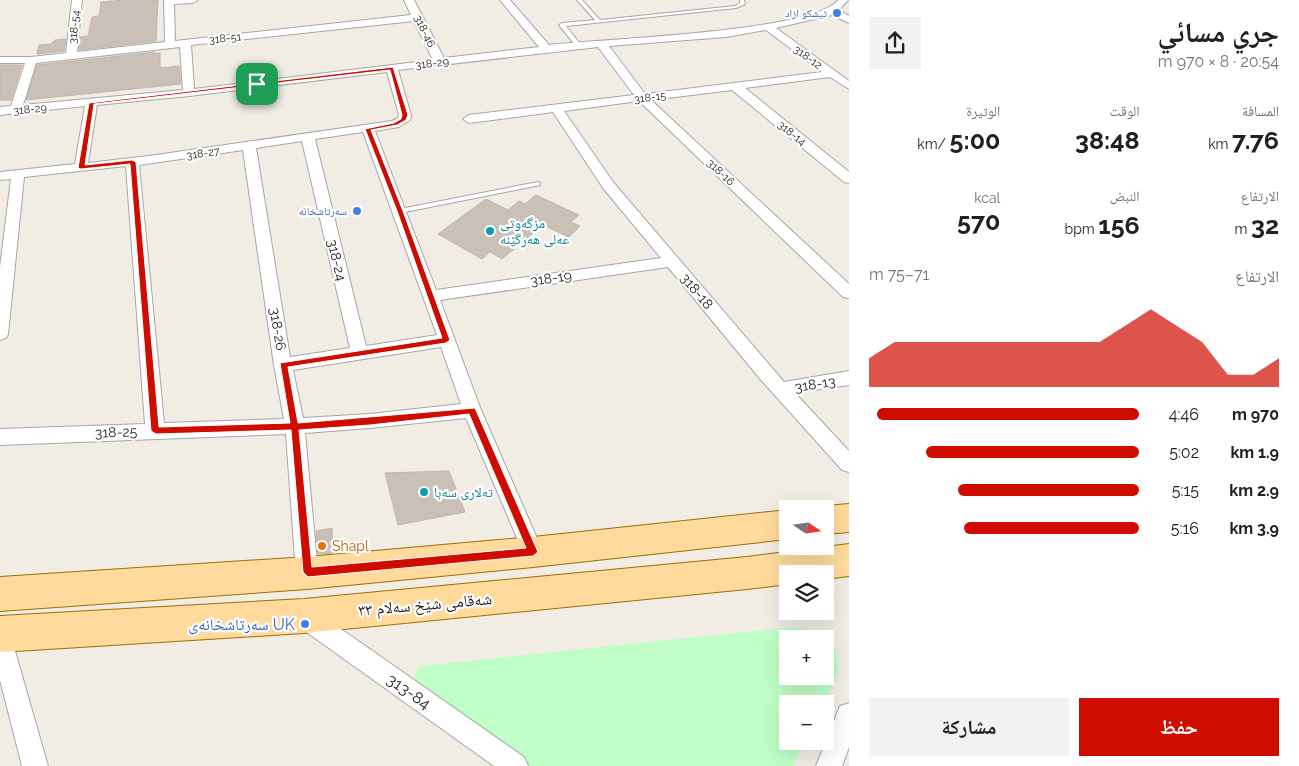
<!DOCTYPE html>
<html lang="ar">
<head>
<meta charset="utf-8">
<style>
  :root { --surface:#fff; --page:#f2f2f2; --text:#202124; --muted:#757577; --accent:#cf0c00 }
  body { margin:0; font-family:Raleway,"Noto Naskh Arabic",sans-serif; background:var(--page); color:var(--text); direction:rtl; height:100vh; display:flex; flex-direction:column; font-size:19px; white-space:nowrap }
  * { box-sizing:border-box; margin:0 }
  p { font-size:16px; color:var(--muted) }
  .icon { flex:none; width:28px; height:28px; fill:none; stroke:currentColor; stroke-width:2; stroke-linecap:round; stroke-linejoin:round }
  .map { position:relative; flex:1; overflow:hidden; direction:ltr }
  .side { display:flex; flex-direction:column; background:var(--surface); width:450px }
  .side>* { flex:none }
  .needle { width:32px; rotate:103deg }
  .tools { position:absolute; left:779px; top:500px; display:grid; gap:10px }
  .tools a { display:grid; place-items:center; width:55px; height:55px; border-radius:0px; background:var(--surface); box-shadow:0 5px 20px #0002; font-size:25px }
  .pin { position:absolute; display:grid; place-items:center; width:42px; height:42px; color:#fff; margin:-21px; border-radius:10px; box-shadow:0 2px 8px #0006 }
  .round { display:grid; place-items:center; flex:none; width:52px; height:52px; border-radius:0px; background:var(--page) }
  .headline { display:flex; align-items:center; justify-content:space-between; height:85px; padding:0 20px }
  h1 { font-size:28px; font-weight:700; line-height:38px }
  .figures { display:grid; grid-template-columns:repeat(3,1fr); gap:8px; height:85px; padding:5px 20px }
  .figures div { display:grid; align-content:center }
  .figures b { font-size:25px; font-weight:700 }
  .figures small { font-size:14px; font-weight:400 }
  .figures p { font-size:14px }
  .chart { height:140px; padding:10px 20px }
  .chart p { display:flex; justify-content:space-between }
  .chart svg { width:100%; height:90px; margin-top:5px; fill:var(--accent); opacity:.7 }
  .button { display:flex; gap:10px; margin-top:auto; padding:10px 20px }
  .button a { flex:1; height:58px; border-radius:0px; background:var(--accent); color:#fff; font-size:20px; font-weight:700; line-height:58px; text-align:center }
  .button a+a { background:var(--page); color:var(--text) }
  ul { padding:0 20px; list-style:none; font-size:16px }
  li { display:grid; grid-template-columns:80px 60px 1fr; align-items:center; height:38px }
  li i { height:12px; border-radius:6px; background:var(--accent) }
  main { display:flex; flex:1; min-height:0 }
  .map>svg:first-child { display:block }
  .park { fill:#bffec7; fill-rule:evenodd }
  .building { fill:#c9c0b7; stroke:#c4b5a6 }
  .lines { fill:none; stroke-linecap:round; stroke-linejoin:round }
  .lane-casing { stroke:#a6a6a6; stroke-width:2 }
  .street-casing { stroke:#a6a6a6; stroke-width:2 }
  .primary-casing { stroke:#9b7000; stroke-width:2 }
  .lane { fill:#fff; fill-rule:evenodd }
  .street { fill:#fff; fill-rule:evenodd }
  .primary { fill:#ffda9c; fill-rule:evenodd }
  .route { fill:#cf0c00; stroke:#fff; fill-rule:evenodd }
  .shop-dot { fill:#3f7fe0; stroke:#fff; stroke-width:2 }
  .culture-dot { fill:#0f9aa8; stroke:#fff; stroke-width:2 }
  .food-dot { fill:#e8710a; stroke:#fff; stroke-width:2 }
  .labels { text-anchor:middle; stroke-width:4.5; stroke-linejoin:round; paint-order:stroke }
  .far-shop-label { font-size:11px; fill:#366cbe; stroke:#fff; text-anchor:end }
  .far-street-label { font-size:11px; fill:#1f1f1f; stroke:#fff }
  .culture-label { font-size:14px; fill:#0d838f; stroke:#fff; text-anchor:start }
  .street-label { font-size:14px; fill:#1f1f1f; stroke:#fff }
  .food-label { font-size:14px; fill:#c56008; stroke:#fff; text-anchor:start }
  .near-street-label { font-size:16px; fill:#1f1f1f; stroke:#fff }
  .near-shop-label { font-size:16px; fill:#366cbe; stroke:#fff; text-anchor:end }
</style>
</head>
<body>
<main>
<section class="side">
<div class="headline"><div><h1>جري مسائي</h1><p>20:54 · 8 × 970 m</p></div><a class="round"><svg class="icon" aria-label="share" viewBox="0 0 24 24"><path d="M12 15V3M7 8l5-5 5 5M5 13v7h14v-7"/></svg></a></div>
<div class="figures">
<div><p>المسافة</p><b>7.76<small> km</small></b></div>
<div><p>الوقت</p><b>38:48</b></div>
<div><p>الوتيرة</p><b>5:00<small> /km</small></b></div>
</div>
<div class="figures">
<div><p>الارتفاع</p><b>32<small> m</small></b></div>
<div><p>النبض</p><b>156<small> bpm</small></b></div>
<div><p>kcal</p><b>570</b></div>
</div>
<div class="chart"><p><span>الارتفاع</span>71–75 m</p>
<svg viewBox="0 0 160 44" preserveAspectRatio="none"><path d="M0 44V30L10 22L20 22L30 22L40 22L50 22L60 22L70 22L80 22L90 22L100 14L110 6L120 14L130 22L140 38L150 38L160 30V44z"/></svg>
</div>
<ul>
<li><b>970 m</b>4:46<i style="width:97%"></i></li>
<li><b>1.9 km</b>5:02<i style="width:79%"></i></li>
<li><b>2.9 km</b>5:15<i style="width:67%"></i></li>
<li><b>3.9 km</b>5:16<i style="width:65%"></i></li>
</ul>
<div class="button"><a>حفظ</a><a>مشاركة</a></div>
</section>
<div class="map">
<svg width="849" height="766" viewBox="0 0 849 766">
  <rect width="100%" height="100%" fill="#f1ede5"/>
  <path class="park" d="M794,627L819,632L835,647L839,673L823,704H788V741H805L793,766H529L412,683L419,666ZM788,639H825V676H788Z"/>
  <g class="building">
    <path d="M124,0H158L156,41L79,50L80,37L88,36L92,17L99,16L101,2Z"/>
    <path d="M66,39L64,51L37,54L39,45L51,44L55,40Z"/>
    <path d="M155,52V54L160,53V68L179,66L181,84L26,100L37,65Z"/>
    <path d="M0,65H22L11,100H0Z"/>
    <path d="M536,195L579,215L571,222L580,226L569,237L543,225L502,259L490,252L482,259L438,234L486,199L508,210L519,201L525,204Z"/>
    <path d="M449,471L465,512L398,525L385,473Z"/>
    <path d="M332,528L333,553L318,554L316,531Z"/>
  </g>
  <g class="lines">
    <g class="lane-casing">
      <g id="lane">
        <path d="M577,0H582L600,20L735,6L740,3V0H744L745,4L736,8L566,26L581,45L578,47L576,46L559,25L562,23L595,20Z"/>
        <path d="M538,182L540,183V185L400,213L397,211L400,209Z"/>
      </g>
    </g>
    <g class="street-casing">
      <g id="street">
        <path d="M72,0H82L77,52L165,42L164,0H198L193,3L174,4L175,41L411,15L404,0H414L444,58L539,47L500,0H510L549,45C598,39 815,32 838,0H848L839,10L849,16V23L832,15L776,28L849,81V89L830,77L745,88L849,172V183L844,182L732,90L651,100L849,284V298L843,297L639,101L564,111L613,182L784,382L849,371V385L795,393L849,451V472L842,470L761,380L668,267L440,300L481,410L543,552L540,559L533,562L526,559L466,418L370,428L305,433L318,573L315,580L307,583L299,580L296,573L286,434L0,445V429L145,424L126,166L24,177L8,334L6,338L0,340V267L11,179L0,180V172L75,164L85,106L0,115V107L11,106L25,63H0V57H31L66,53ZM414,21L433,60L194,89L191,45ZM766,30L822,72L645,94L609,46L726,37ZM180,47L183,90L23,105L36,63ZM598,47L634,95L469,115L463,119L469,123L553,112L603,188L661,258L436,290L375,131L399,127L410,120L411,115L398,70ZM387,72L399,115L398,118L392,121L149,156L88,163L97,105L189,96ZM363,132L437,335L366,346L315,139ZM302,141L350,348L290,357L256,148ZM243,150L274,365L284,419L164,423L139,165ZM441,347L461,404L370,414L303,418L293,370Z"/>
        <path d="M306,607L314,610L524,757L528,766H494L298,626L295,618L298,610Z"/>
        <path d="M0,626L8,629L11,637L48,766H22L0,680Z"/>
        <path d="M849,703V747L842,766H816L840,706Z"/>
      </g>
    </g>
    <g class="primary-casing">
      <g id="primary">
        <path d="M849,504V532L825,534V509H817L825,506Z"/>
        <path d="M788,510V539L533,567L307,589L0,611V577L307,557L533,537Z"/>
        <path d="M849,544V576L825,579V574H788V584L747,589L304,633L0,652V616L304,599L747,557Z"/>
      </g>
    </g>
    <use href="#lane" class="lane"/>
    <use href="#street" class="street"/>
    <use href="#primary" class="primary"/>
  </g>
  <path class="route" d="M393,67L408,115L406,120L397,125L371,130L403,211L450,340L446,343L288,367L298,423L475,408L538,552L533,556L308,577L303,572L291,430L156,434L151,431L130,164L81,169L78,168L89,103ZM390,70L402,115L401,119L394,123L365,129L397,211L442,338L280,363L290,423L159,427L136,162L132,160L85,165L94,104ZM469,414L526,548L312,567L299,430L370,425Z"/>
  <g class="shop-dot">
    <circle cx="837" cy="13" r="5"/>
    <circle cx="357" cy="211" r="5"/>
    <circle cx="305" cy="624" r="5"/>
  </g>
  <g class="culture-dot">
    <circle cx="490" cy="231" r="5"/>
    <circle cx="424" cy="492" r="5"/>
  </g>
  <circle class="food-dot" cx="322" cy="546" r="5"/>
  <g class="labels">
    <g class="far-shop-label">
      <text x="827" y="17">تيشكو ازاد</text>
      <text x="347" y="215">سەرتاشخانە</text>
    </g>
    <g class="far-street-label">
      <text transform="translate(74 27) rotate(-84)" y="4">318-54</text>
      <text transform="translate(425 31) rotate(64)" y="4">318-46</text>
      <text transform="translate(225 38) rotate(-6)" y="4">318-51</text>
      <text transform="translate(808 57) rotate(36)" y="4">318-12</text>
      <text transform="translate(432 63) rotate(-7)" y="4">318-29</text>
      <text transform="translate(650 97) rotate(-7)" y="4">318-15</text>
      <text transform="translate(30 109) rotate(-5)" y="4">318-29</text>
      <text transform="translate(792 133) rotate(39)" y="4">318-14</text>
      <text transform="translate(203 153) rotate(-8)" y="4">318-27</text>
      <text transform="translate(721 172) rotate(43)" y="4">318-16</text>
    </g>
    <g class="culture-label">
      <text x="500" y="228">مزگەوتی<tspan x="500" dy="16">عەلی هەرگێنە</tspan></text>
      <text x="434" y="497">تەلاری سەبا</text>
    </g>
    <g class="street-label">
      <text transform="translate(337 260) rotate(77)" y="5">318-24</text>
      <text transform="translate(551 278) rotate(-8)" y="5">318-19</text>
      <text transform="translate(697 291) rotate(50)" y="5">318-18</text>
      <text transform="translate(278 329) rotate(81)" y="5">318-26</text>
      <text transform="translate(815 384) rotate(-9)" y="5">318-13</text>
      <text transform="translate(116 432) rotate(-2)" y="5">318-25</text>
    </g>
    <g class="food-label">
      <text x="332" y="551">Shapl</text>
    </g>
    <g class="near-street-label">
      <text transform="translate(425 604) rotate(-5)" y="6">شەقامی شێخ سەلام ٣٣</text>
      <text transform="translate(409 691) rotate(35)" y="6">313-84</text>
    </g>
    <g class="near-shop-label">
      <text x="295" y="630">سەرتاشخانەی UK</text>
    </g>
  </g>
</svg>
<div class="tools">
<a><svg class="needle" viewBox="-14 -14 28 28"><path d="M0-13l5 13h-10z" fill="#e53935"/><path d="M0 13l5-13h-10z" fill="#757577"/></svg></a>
<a><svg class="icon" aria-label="layers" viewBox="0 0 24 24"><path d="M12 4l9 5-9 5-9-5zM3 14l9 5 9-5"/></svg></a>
<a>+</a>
<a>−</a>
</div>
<div class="pin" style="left:257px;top:84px;background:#1e9e55"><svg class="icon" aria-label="arrive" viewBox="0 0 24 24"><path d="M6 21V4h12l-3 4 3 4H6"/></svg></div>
</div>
</main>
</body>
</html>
